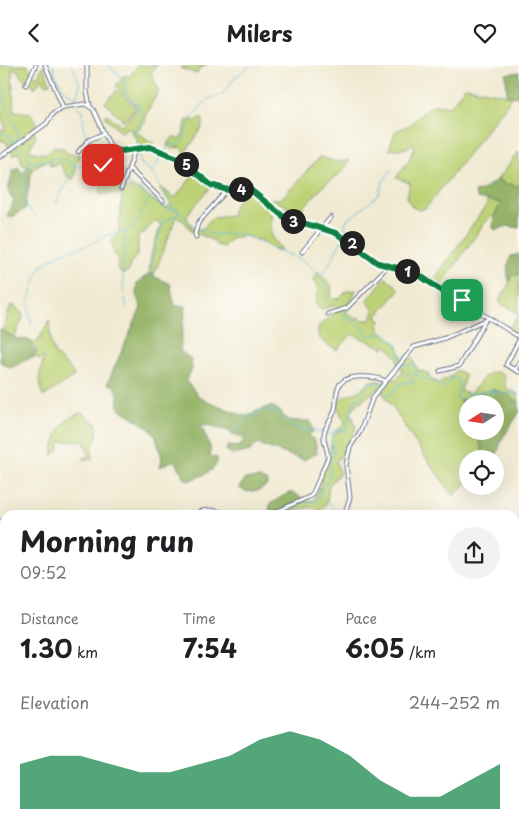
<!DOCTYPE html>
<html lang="en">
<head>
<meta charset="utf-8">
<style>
  :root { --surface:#fff; --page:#f2f2f2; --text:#202124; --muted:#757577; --accent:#0b8043 }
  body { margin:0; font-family:"Playpen Sans",sans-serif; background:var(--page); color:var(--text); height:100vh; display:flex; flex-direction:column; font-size:19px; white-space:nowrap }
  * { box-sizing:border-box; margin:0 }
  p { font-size:16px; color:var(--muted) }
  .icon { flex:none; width:28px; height:28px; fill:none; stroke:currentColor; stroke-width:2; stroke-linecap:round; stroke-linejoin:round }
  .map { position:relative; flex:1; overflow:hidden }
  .panel { position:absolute; left:0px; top:445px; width:520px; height:321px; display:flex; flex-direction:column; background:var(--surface); border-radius:15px 15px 0 0; box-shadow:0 5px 20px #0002 }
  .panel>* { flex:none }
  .needle { width:32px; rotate:258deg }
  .fabs { position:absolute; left:459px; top:330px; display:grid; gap:10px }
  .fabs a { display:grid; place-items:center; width:45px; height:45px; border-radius:50%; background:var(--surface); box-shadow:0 5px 20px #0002; font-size:25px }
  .pin { position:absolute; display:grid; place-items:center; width:42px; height:42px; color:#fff; margin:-21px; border-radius:10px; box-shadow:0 2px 8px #0006 }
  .km { position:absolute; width:25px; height:25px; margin:-12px; border-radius:50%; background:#222; color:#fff; font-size:14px; line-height:25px; text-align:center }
  .round { display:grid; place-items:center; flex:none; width:52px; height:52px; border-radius:26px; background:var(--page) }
  .headline { display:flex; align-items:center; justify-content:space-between; height:85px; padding:0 20px }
  h1 { font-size:28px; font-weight:700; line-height:38px }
  .metrics { display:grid; grid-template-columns:repeat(3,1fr); gap:8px; height:85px; padding:5px 20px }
  .metrics div { display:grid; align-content:center }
  .metrics b { font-size:25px; font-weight:700 }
  .metrics small { font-size:14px; font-weight:400 }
  .metrics p { font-size:14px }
  .chart { height:140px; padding:10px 20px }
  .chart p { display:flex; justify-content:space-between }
  .chart svg { width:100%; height:90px; margin-top:5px; fill:var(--accent); opacity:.7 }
  header { display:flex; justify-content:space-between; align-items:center; height:65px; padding:0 20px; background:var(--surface); font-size:22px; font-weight:700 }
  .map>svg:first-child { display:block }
  .green { fill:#bdd276; stroke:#6c806a }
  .forest { fill:#96b467; stroke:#587262 }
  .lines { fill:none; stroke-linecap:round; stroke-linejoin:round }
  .stream { stroke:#5bbcd9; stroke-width:1 }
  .minor-casing { stroke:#667087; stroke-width:5 }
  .minor { stroke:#fff; stroke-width:3 }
  .route-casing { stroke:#fff; stroke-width:10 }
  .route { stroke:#0b8043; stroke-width:6 }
</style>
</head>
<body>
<header><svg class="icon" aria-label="back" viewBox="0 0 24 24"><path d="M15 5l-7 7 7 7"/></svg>Milers<svg class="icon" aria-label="heart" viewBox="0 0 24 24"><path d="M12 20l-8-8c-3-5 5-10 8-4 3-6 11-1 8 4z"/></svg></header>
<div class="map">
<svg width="519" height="766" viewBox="0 0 519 766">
  <rect width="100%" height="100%" fill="#fdfcf7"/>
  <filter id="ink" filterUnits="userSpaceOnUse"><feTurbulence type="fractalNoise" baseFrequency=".02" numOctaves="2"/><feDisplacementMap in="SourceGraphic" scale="10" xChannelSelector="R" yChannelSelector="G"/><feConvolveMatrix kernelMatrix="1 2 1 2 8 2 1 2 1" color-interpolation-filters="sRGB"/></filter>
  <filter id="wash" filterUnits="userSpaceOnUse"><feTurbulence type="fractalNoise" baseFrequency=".0096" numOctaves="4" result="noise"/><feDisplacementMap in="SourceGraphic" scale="20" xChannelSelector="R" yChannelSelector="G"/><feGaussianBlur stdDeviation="1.12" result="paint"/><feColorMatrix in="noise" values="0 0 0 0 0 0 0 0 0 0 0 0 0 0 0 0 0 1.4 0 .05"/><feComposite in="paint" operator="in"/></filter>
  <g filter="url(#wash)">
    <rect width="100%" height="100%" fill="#f1ead2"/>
    <g class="green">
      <path d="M0,0H27L37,13L43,0L50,18L46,20L42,13L35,23L29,16H25L16,4L12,6L14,46L30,48L37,57L33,66L36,71L29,86L46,89L54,81L63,83L69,89L80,90L74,101L76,105L73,115L66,110L60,98L51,101L48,95L33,103L23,100L19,89L16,88L14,91L6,77L0,75V63L3,66L6,65L0,46Z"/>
      <path d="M138,0H157L151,8L159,26L145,50L144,59L137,65L139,69L153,78L154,83H138L137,74L131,68L132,65L127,63L122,67L104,51L107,49L121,60L125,58L138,42L116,21L124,10L129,12Z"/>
      <path d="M191,0H207L199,4L197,9L180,3Z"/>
      <path d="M465,22L513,31L426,143L419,145L412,142L407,132L410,118L396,113L410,93L415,82L412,79L407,83L389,85L395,67C399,63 405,63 409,60C424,47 428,35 450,41Z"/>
      <path d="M117,25L136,42L124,56L105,38Z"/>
      <path d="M200,52L203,54V62L185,88L180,82L172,84L167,80L174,71L178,75C186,70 184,62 187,55L192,53L195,57Z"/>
      <path d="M519,86V121L505,122L502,116L497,115Z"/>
      <path d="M320,92L337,97L349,95L343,106L323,121L298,149L280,138L275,140L271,151L272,171L282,185H275L260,174L256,175L246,171L231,173L223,182L216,180L214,176L192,166L182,154L176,152L154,210L149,209L151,190L161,160L155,155L143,169L138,171V189L130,199L129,206L122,209L117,203L119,194L114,189L112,174L119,167L122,130L110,128L100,130L102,119L111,118L119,124C144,118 145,134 167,144L171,138L159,123L161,122L175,133L194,109L211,122L186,151L193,163C204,168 206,158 213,152L231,150L236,137L243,131L244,119L249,114L259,124L265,134H281Z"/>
      <path d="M488,135L502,138L494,152L491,151L485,157L439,224L431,219L486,141Z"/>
      <path d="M318,206L332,222L331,231L333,234H339L347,226L356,225L346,247L356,254L359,252L362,255H371L374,245L367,236L385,213L391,216L399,225L377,251L381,255L378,261L380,265L396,278L403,294L410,289L418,305L427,308L432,315L438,318L451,311L457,305L465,310L461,326L469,329C480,321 487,299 504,310L505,322L517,329L519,336L516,337L506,328L494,325L481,327L463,336L462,339L467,347L468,366H475L486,394H468L467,417L454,431C440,412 426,394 413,374C401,356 392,338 378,323C369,332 358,336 351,347L356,363L341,392L336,396L340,408L329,420C327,430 330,440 319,445L310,442L293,446L292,450H283L302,433L305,437L314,435L321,420L320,406L330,387L332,372L345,358C344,353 337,344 338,339C340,330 351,330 357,327C368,322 369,310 383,318L398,313L403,305L397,300L398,294L387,281L384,283L352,269L337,285C327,279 314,276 319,261L339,244L334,241L320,244L316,239L318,221L313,213Z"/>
      <path d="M519,209V249L499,237L511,215L510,211Z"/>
      <path d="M11,239L21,246L23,253L14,273L3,265Z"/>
      <path d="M519,250V272L508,265Z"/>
      <path d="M49,255C51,267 49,281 56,290C61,297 72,302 74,311L43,332L39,314L44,292L39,295L36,292L30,293L37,287L30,275L37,278Z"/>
      <path d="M82,348L97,359V373L93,380L92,394H83L89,390L84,376H61L58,385L52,391C55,373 61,351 82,348Z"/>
      <path d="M5,465V509L0,498V467Z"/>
      <path d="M519,472V516L515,510V477Z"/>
      <path d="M515,587L519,590V766H469V761H515Z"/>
      <path d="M5,706V761H188L191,766H0V707Z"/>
      <path d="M212,761H252V766H214Z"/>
      <path d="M281,761H365L366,765L270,766Z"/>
    </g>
    <g class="forest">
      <path d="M519,7V32L507,30L506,9Z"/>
      <path d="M18,102L22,108L28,102L32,103L25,144L9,153L7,151L14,136L8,126L13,105Z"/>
      <path d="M497,115L502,116L505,121L511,118L514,121H519V163L507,161L495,165L493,163L494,152L501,138L477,134L474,127L480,126Z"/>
      <path d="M519,189V209L510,211L511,215L509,217C507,209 507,200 511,191Z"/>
      <path d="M149,209L170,219L175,241H186L180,286L191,294L192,304L186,316L200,333L244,351L271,341C283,346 279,347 286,353C291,358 304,355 310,356L314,366L309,370L315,376L317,388L304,395L257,379L250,386L233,390L226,385L228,381L239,382L244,375L243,373L221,363L201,359L210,382V391L217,393C219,406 200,411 189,416L184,413L176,396H172L160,402L162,394L156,372L150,364L118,342V327L113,320L107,319L141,243L136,230L137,218Z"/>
      <path d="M0,264L14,273L30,275L33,285L36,287L35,290L11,303L0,297Z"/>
      <path d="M492,325C501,328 511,327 514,337L519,336V348L502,374L495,394H486L475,366H495V339H468L467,347L459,335C471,336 480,327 492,325Z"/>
      <path d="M260,413L269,418C261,427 249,430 239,423L245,414Z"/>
      <path d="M288,428H293L302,433L283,450H269L270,439Z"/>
      <path d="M515,510L519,516V590L515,587Z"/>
      <path d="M5,641V706L0,707V658Z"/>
      <path d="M400,761H469L470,762L469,766H397Z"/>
    </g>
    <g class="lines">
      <g class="stream">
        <path d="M53,0C55,12 63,27 74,31"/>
        <path d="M71,0C75,7 80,14 79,23C78,30 74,32 75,39"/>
        <path d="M108,0L124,14L126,30L140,42L141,59L134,65L139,81"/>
        <path d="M0,4L2,0"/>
        <path d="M0,18L7,27L4,35L18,66V75L14,80"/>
        <path d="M77,42L83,45L84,66L90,73"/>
        <path d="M0,69H7L12,75L13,80L24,87L30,95"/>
        <path d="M92,75L94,86L99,92"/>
        <path d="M139,85L141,99L152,107L175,145"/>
        <path d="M165,87L169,80L179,79L184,75L190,54L207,35L224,28L234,13L251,0"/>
        <path d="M30,96L33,98L60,93L80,102L94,92H104L106,94"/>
        <path d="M30,96L23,108C24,113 26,118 26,124C27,137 23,144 36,152"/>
        <path d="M109,96L123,105L124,112"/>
        <path d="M152,106L163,89"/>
        <path d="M126,115L130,120L168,144L179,145"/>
        <path d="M55,140L75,101"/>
        <path d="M179,146L196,163L215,170L234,168L251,173L308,198L324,219L327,228L325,232L339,244"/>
        <path d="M125,168C124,193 120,218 127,243"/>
        <path d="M344,170L346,156L379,130L384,115L391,105"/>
        <path d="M320,212L327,203L342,175"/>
        <path d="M153,213L152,195L163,157L177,150L179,146"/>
        <path d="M342,247L347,253L357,257L368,271L384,268L398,280L402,300H415L417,310"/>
        <path d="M31,259L29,237L38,206L44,199L61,188L86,181L108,170L125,167L135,160L150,133"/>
        <path d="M231,372L245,354L265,344L274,347L294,363L334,369"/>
        <path d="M321,429L339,450"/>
        <path d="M288,450L289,446L301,438L316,436L330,410V394L334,387L331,376L335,365L346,366L355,334L361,332L367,319L379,317L383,326L390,331L401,318L414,317L407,310L409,306C419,313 434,314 443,324L450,317V312L459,315L457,332L459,335L469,329L488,326L519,329"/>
        <path d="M0,474V486"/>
        <path d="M2,480L5,474"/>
        <path d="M1,489L5,497"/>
        <path d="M515,716L519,717"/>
        <path d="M241,766L247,761"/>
      </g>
    </g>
  </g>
  <g filter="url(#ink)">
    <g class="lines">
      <g class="minor-casing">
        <g id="minor">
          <path d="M45,0L63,42"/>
          <path d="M87,0V27L90,41"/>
          <path d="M26,20L36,0"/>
          <path d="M135,84L129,103L163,136"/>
          <path d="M78,87L89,75L103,69"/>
          <path d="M0,92L47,58L53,48L63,42L85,39L93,44L109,79L115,85L121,86L150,82L178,93L211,120L228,125L252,126L284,152L336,168L378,198L421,210L519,272"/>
          <path d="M103,100L115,85"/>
          <path d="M121,124L129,103"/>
          <path d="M196,172L195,169L198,158L227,125"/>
          <path d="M302,187L331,152"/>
          <path d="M328,249L347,243L387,202"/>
          <path d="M519,275L506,300L519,307"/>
          <path d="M515,305L519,297"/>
          <path d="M440,306L459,301L485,256"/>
          <path d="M194,450C204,443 218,444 228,450"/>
          <path d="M269,450L311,431C313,429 327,395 328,392C328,385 323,377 324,369C325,361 333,353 335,344C337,337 335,328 339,321C345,308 375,311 386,316"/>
          <path d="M344,450L350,433L346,400L350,382L360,367L373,332L414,282L445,273L490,253"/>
          <path d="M0,456H5"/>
          <path d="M0,488L5,487"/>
          <path d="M515,689H519"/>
        </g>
      </g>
      <use href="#minor" class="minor"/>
    </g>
  </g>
  <g class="lines" filter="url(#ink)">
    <g class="route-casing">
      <path id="route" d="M103,100L115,85L121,86L150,82L178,93L211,120L228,125L252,126L284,152L336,168L378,198L416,208L448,230L462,235"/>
    </g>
    <use href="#route" class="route"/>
  </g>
</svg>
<div class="fabs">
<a><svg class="needle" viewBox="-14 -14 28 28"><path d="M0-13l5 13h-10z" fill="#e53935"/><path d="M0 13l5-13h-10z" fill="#757577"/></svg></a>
<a><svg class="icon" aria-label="locate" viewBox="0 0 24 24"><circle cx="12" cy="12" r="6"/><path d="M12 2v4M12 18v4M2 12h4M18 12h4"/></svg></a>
</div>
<div class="pin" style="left:462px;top:235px;background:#1e9e55"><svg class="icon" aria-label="arrive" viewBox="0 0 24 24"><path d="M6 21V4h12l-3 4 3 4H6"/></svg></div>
<div class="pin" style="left:103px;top:100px;background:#d93025"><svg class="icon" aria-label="check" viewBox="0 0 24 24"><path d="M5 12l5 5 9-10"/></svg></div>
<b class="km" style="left:407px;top:206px">1</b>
<b class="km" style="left:352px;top:178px">2</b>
<b class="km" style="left:293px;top:156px">3</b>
<b class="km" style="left:241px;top:124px">4</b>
<b class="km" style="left:186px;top:99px">5</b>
<section class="panel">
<div class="headline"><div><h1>Morning run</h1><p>09:52</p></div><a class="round"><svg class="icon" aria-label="share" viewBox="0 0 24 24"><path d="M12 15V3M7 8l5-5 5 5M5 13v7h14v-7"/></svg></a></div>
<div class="metrics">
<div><p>Distance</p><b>1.30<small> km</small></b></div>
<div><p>Time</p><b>7:54</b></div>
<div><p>Pace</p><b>6:05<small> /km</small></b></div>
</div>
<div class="chart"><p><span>Elevation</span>244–252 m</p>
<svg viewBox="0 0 160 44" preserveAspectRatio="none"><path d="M0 44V22L10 18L20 18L30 22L40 26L50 26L60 22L70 18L80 10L90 6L100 10L110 18L120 30L130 38L140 38L150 30L160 22V44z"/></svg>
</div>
</section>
</div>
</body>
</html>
